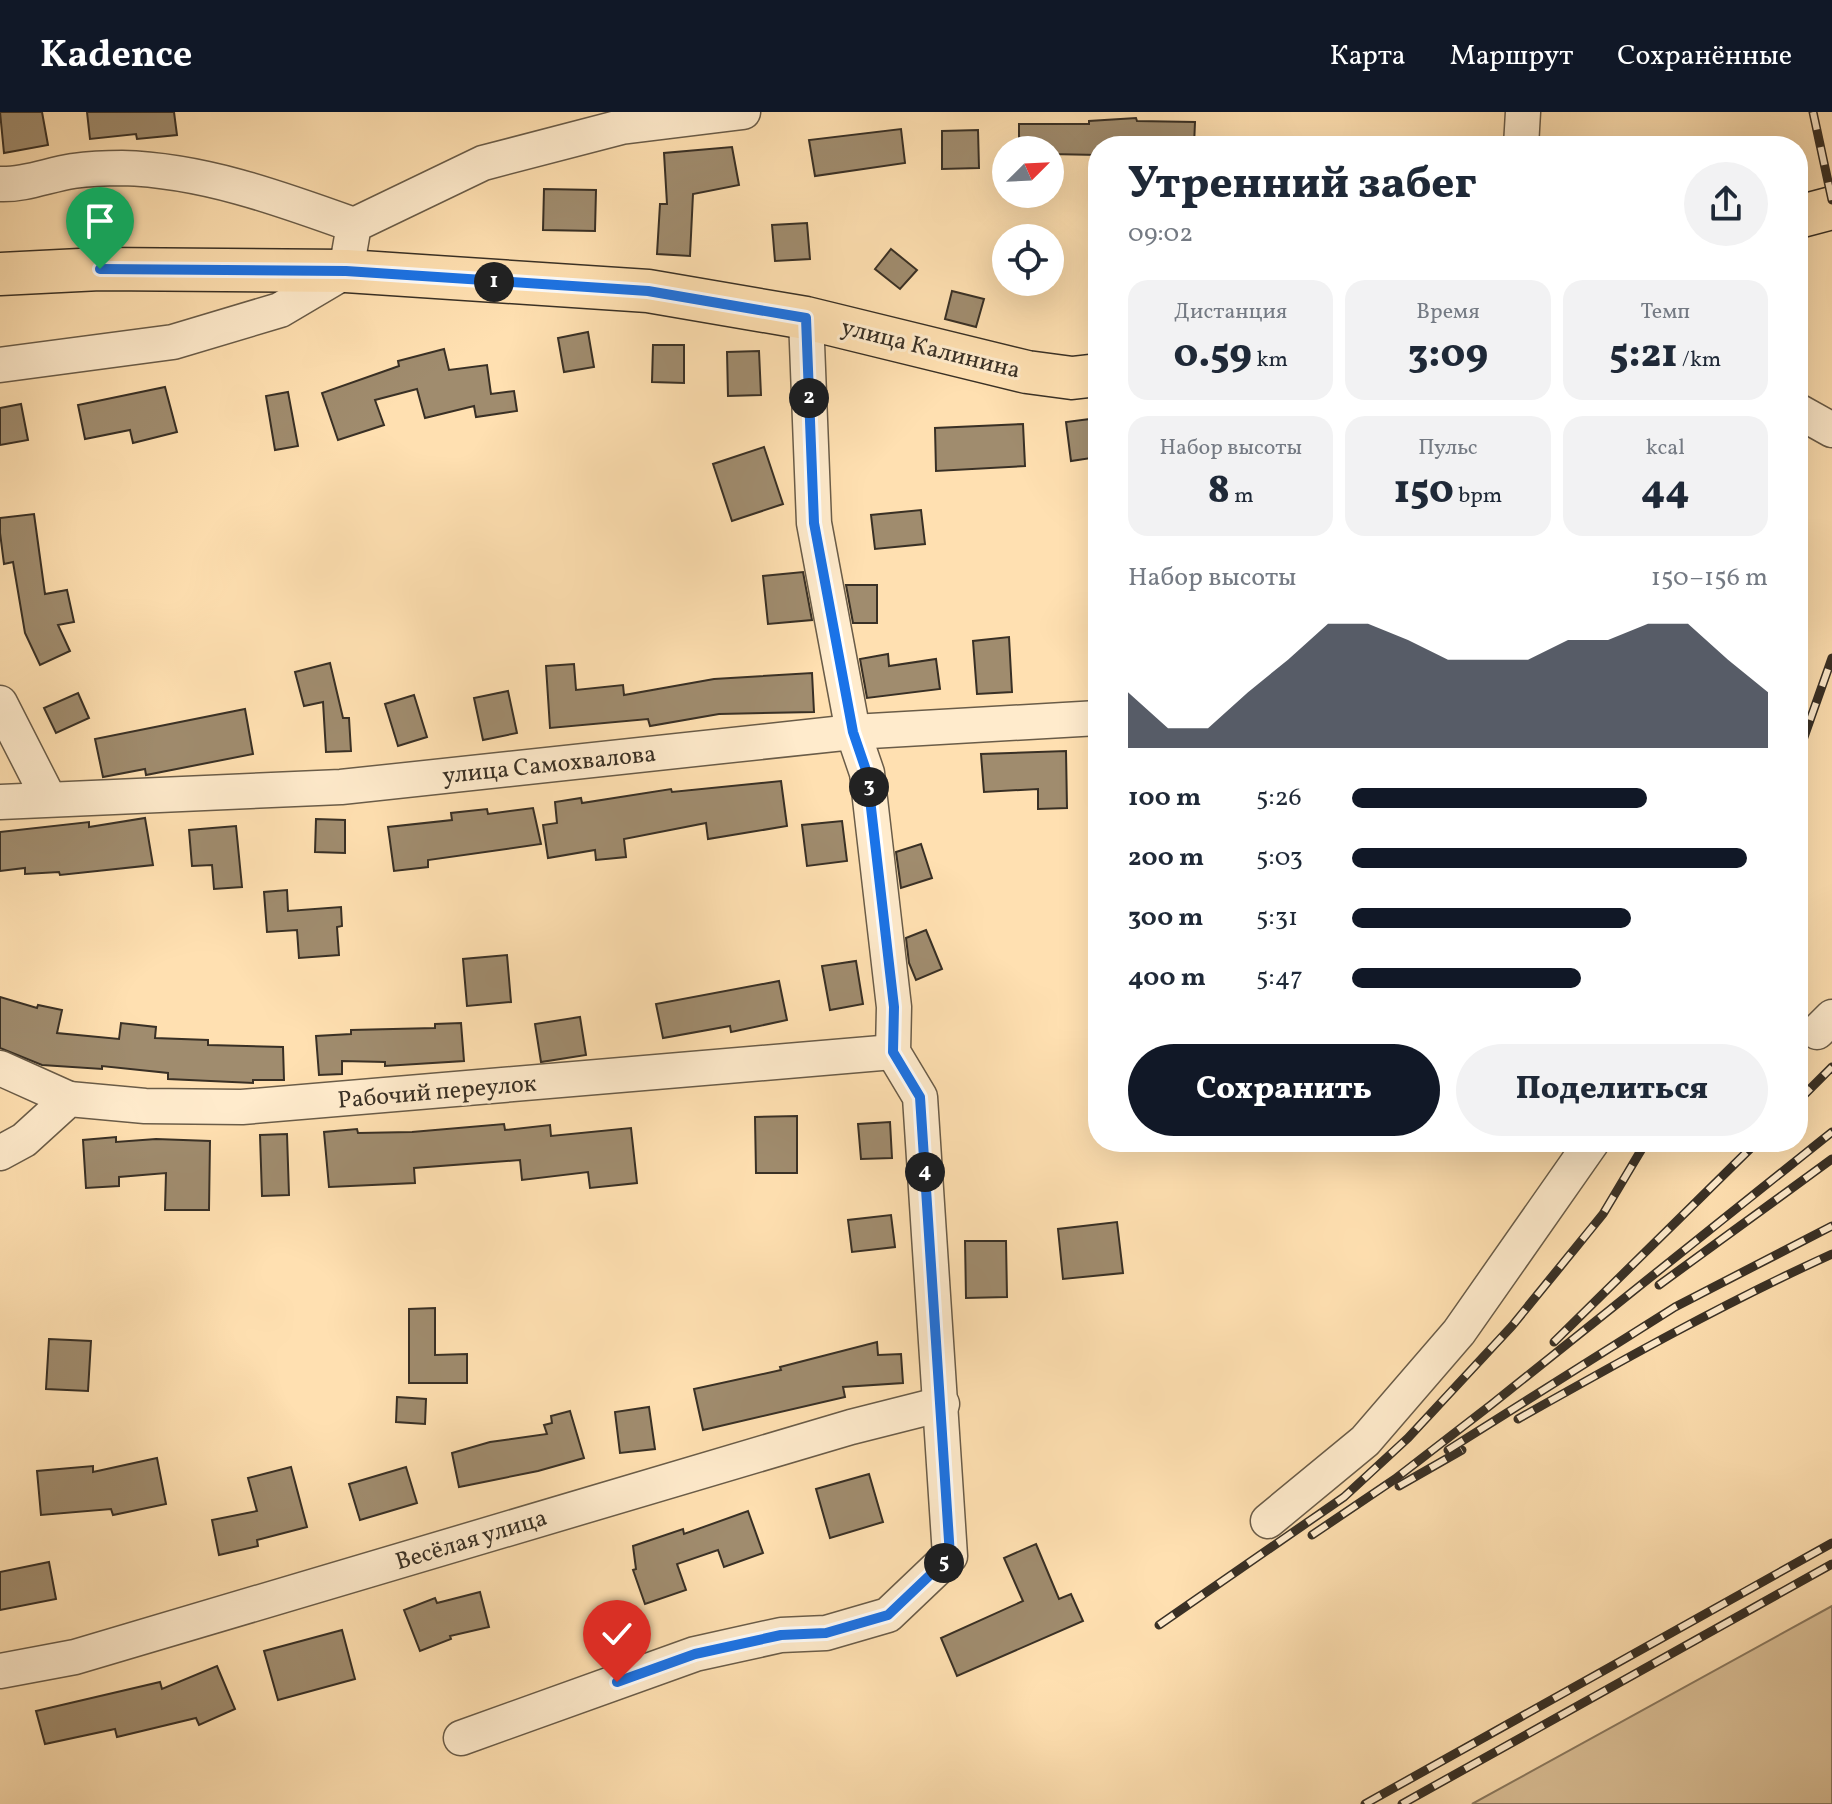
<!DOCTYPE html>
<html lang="ru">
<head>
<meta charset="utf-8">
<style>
  :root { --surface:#fff; --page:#f2f2f3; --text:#1f2937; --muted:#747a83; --accent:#111827 }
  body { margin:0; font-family:Vollkorn,serif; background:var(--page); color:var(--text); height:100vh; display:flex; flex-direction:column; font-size:30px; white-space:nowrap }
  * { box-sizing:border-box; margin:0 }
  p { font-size:26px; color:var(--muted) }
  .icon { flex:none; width:44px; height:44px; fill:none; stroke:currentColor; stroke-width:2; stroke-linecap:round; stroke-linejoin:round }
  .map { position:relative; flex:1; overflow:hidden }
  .details { position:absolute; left:1088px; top:24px; width:720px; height:1016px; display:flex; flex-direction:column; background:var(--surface); border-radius:32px; box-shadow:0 8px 32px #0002 }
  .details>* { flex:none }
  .needle { width:52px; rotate:66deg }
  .buttons { position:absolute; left:992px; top:24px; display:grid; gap:16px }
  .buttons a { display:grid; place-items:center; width:72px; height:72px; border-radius:50%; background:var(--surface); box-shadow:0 8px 32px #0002; font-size:40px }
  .pin { position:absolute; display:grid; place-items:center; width:68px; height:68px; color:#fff; margin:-82px -34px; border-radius:50% 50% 50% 0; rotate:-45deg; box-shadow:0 0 8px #0007 }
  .pin .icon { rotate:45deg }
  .km { position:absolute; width:40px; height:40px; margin:-20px; border-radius:50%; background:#222; color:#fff; font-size:22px; line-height:40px; text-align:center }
  .round { display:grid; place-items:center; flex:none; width:84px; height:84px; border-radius:42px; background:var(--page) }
  .head { display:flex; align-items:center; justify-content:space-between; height:136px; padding:0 40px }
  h1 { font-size:44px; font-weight:800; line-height:60px }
  .metrics { display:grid; grid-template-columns:repeat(3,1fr); gap:12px; height:136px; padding:8px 40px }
  .metrics div { display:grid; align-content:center; border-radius:20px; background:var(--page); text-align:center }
  .metrics b { font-size:40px; font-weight:800 }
  .metrics small { font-size:22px; font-weight:400 }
  .metrics p { font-size:22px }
  .chart { height:224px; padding:16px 40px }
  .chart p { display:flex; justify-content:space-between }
  .chart svg { width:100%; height:144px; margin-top:8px; fill:var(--accent); opacity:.7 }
  .action { display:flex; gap:16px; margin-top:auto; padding:16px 40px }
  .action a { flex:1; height:92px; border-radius:48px; background:var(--accent); color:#fff; font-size:32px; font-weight:800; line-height:92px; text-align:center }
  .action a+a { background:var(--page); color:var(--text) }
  ul { padding:0 40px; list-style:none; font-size:26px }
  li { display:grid; grid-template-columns:128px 96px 1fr; align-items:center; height:60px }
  li i { height:20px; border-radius:10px; background:var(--accent) }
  header { display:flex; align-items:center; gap:48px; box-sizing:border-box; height:112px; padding:0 40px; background:var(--accent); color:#fff }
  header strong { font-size:38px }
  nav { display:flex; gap:44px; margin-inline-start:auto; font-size:28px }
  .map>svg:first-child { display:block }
  .green { fill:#ddc299; stroke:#8b795f; stroke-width:2 }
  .building { fill:#a08c6e; stroke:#393025; stroke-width:2 }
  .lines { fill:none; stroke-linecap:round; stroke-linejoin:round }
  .minor-casing { stroke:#6a5c48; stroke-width:37 }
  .major-casing { stroke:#393025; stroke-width:45 }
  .minor { stroke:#ffebcc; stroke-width:34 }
  .major { stroke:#ffe0b1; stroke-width:42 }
  .rail-casing { stroke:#393025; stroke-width:9 }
  .rail { stroke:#ffebcc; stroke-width:6; stroke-dasharray:18; stroke-linecap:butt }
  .route-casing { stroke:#fff; stroke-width:16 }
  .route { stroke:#1a73e8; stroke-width:10 }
  .labels { text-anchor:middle; stroke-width:6; stroke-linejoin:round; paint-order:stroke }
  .street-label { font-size:24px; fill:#393025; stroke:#ffebcc }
</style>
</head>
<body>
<header>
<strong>Kadence</strong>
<nav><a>Карта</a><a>Маршрут</a><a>Сохранённые</a></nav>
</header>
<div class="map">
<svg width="1832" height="1692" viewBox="0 0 1832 1692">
  <rect width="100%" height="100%" fill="#ffe0b1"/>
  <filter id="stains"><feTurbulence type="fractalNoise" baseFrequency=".0025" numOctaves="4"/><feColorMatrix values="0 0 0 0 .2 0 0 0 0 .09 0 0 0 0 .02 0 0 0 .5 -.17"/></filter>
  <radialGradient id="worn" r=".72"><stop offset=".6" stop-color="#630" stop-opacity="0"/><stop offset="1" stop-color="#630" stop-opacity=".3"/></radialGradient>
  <path class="green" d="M1832,1494V1692H1472Z"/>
  <g class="building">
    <path d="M0,0H42L48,33L4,41Z"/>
    <path d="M87,0H174L177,23L137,27L136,22L90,27Z"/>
    <path d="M1136,6L1137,9L1195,10L1194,34H1098V43L1050,42V38H1019V12H1089V9Z"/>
    <path d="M901,17L905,51L815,64L809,28Z"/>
    <path d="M978,18L979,56L942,57V19Z"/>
    <path d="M732,35L739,73L693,82L690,144L657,142L660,92H667L664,41Z"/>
    <path d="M544,77L596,78L595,119L543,118Z"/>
    <path d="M807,111L810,147L775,149L772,113Z"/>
    <path d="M891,137L917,158L900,177L875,157Z"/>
    <path d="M952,179L984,187L976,215L945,207Z"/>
    <path d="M588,220L594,255L564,260L558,226Z"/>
    <path d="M653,233H684V271L652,270Z"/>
    <path d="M444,237L449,258L487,253L491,282L514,279L517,299L476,305L474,294L425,306L417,277L375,288L384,313L338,328L322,281L399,254L398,249Z"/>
    <path d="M759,239L761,283L728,284L727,240Z"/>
    <path d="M165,275L177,320L133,331L130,318L85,327L78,293Z"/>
    <path d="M288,280L298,334L275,338L266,284Z"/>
    <path d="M21,292L28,328L0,333V296Z"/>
    <path d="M1098,306V345L1071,349L1066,310Z"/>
    <path d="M1023,312L1025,354L936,359L935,316Z"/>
    <path d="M764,335L783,392L732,409L713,352Z"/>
    <path d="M921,398L925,432L875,437L871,403Z"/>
    <path d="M34,402L45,482L67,478L74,510L58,513L70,539L40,553L25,521L13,450L4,452L0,421V406Z"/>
    <path d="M803,460L812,508L768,512L763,464Z"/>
    <path d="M846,473H877V511H853Z"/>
    <path d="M1009,525L1012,580L977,582L973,529Z"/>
    <path d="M888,542L889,554L936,547L940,577L867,586L860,547Z"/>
    <path d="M330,551L343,606H349L351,639L326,640L323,590L304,594L295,560Z"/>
    <path d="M574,552L576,578L623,573L624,583L714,567L812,561L814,600L719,602L650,614L648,607L550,616L546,554Z"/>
    <path d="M508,579L517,621L483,628L474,586Z"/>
    <path d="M78,581L89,606L56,621L44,596Z"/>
    <path d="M414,583L427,625L398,634L385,592Z"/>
    <path d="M245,597L253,642L146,663L145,657L103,665L95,627Z"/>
    <path d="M1066,639L1067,696L1038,697V677L984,680L981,642Z"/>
    <path d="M781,669L787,714L708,727L706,711L624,727L626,745L596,748L595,738L548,746L543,713L557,711L555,690L581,686L582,691L671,677L672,680Z"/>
    <path d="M533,696L541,732L428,748V755L394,759L388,715L452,708L451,701L487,697L488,702Z"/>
    <path d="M145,706L153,753L60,763L59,760L25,762V756L0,759V720L89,710V715Z"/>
    <path d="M316,707L345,708V741L315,740Z"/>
    <path d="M842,709L847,749L807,754L802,713Z"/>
    <path d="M236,714L242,775L214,777L212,753L192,754L189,718Z"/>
    <path d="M921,732L932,766L901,776L896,740Z"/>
    <path d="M287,778L288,799L341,795L342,814L337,815L339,843L299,846L297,818L267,820L264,780Z"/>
    <path d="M926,818L942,857L916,868L909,851L906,826Z"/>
    <path d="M507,843L511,890L467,894L463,847Z"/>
    <path d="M856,849L863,892L830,898L822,854Z"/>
    <path d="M779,869L787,908L731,920L730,914L663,926L656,892Z"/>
    <path d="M0,885L37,896L38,893L62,898L57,921L119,927L121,911L156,915L155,926L208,928V933L283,935L284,968H253V971L168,967V961L102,954V957L42,953L0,936Z"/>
    <path d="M580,905L586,943L541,950L535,912Z"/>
    <path d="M461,911L464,949L385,954V950L342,949V962L319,963L316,924L351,922V918L435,916V912Z"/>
    <path d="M797,1004V1061H756L755,1005Z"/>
    <path d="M890,1010L892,1046L861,1047L858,1012Z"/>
    <path d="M504,1012L505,1018L550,1013L551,1024L631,1016L637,1071L590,1076L588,1060L522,1068L520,1048L414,1056L415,1071L329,1075L324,1020L357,1017L358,1021L412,1020Z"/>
    <path d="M287,1022L289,1083L262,1084L260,1023Z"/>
    <path d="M116,1025V1030L156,1027L210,1029L209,1098H165L166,1061L119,1065V1074L86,1076L83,1028Z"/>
    <path d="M891,1103L895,1135L852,1140L848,1108Z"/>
    <path d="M1117,1110L1123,1161L1063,1167L1058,1117Z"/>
    <path d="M965,1129H1006L1007,1185L966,1186Z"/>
    <path d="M435,1196V1243L467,1242V1271H409V1197Z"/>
    <path d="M49,1227L91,1229L88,1279L46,1277Z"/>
    <path d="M877,1230L878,1243L901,1242L903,1271L843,1275L845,1285L703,1318L694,1277L781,1258L780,1255Z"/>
    <path d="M397,1285L426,1287L425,1312L396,1310Z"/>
    <path d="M649,1295L655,1337L620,1341L615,1300Z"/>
    <path d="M570,1299L584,1346L538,1359L459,1375L452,1341L490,1330L547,1322L544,1313L552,1311L551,1304Z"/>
    <path d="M157,1346L166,1392L113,1403L111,1397L41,1403L37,1359L93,1354V1360Z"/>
    <path d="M291,1355L307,1415L257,1428L258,1434L219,1443L212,1408L257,1399L248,1366Z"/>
    <path d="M406,1355L417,1391L360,1408L349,1372Z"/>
    <path d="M869,1362L883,1410L830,1426L816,1377Z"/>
    <path d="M748,1399L763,1441L724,1455L718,1438L677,1452L686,1478L645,1492L633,1458L636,1457L633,1434L683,1417L684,1422Z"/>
    <path d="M1036,1432L1059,1487L1071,1482L1083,1509L957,1564L941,1526L1023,1489L1004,1446Z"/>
    <path d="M49,1450L56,1487L0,1498V1460Z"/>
    <path d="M480,1480L489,1515L450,1524L451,1527L420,1539L404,1498L435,1486L437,1491Z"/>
    <path d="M342,1518L355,1567L278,1588L264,1539Z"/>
    <path d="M217,1554L235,1597L199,1613L196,1606L117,1625L115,1617L45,1632L36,1599L160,1570L162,1577Z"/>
  </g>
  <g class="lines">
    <g class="minor-casing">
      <g id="minor">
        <path d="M1521,34L1523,0"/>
        <path d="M0,72C25,73 48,63 73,59C88,57 106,56 122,56C202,58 279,86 354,113"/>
        <path d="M0,253L173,230L280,198L346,159L354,113L483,51L621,15L743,0"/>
        <path d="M1798,299L1832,318"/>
        <path d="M0,591L49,687"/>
        <path d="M0,690L341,675L853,620L1098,606"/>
        <path d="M1817,920L1832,905"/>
        <path d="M0,956L69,987"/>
        <path d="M0,1041L24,1028L69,987L145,994L242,995L893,940"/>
        <path d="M1268,1409L1365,1329L1459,1220L1592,1030"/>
        <path d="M0,1559L75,1545L851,1315L942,1292"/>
        <path d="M461,1626L695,1542L781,1523L826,1521L888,1503L950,1444L920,985L893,940L894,895L867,661L853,620L814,411L806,206"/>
      </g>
    </g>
    <g class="major-casing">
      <g id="major">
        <path d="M1798,105L1832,96"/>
        <path d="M0,162L100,157L346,159L648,179L806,206L1027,260L1072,266L1098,263"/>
      </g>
    </g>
    <use href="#minor" class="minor"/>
    <use href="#major" class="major"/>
    <g class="rail-casing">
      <g id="rail">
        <path d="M1813,0L1832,88"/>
        <path d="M1798,642L1832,546"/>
        <path d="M1798,989L1832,955"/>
        <path d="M1659,1173L1832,1047"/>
        <path d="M1554,1230L1757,1030"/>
        <path d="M1518,1307C1621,1249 1724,1191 1832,1142"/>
        <path d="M1448,1338L1675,1195L1832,1114"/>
        <path d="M1399,1374L1462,1338"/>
        <path d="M1312,1423L1395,1367L1492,1292L1832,1020"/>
        <path d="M1159,1513L1344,1385L1408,1326L1512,1214L1603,1102L1646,1030"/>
        <path d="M1365,1692L1832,1431"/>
        <path d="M1402,1692L1832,1452"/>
      </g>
    </g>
    <use href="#rail" class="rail"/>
  </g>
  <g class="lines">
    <g class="route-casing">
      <path id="route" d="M100,157L346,159L648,179L806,206L814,411L853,620L867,661L894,895L893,940L920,985L950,1444L888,1503L826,1521L781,1523L695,1542L617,1570"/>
    </g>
    <use href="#route" class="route"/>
  </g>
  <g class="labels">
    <g class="street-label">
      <text transform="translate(931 236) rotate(14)" y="8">улица Калинина</text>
      <text transform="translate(549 652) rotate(-6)" y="8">улица Самохвалова</text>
      <text transform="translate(437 979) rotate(-5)" y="8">Рабочий переулок</text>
      <text transform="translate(471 1427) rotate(-17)" y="8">Весёлая улица</text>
    </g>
  </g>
  <rect width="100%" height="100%" filter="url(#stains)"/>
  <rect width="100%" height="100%" fill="url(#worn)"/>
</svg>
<div class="buttons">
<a><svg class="needle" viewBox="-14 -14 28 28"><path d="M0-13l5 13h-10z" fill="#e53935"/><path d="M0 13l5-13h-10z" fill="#747a83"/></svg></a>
<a><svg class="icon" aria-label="locate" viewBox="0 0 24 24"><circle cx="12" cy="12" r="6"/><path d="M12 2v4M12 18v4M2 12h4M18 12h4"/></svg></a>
</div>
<div class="pin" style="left:100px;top:157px;background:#1e9e55"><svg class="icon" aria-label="arrive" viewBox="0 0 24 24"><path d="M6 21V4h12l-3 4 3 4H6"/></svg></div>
<div class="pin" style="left:617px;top:1570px;background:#d93025"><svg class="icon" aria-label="check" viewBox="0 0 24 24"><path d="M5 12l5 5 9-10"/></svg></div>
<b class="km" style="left:494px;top:170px">1</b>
<b class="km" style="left:809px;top:286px">2</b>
<b class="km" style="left:869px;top:675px">3</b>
<b class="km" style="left:925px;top:1060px">4</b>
<b class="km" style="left:944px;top:1451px">5</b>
<section class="details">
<div class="head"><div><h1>Утренний забег</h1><p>09:02</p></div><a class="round"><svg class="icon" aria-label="share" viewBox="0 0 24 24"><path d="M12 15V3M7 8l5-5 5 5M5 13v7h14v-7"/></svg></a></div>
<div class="metrics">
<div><p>Дистанция</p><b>0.59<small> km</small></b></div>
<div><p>Время</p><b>3:09</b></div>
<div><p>Темп</p><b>5:21<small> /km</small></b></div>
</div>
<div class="metrics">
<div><p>Набор высоты</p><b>8<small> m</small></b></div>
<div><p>Пульс</p><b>150<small> bpm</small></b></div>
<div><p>kcal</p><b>44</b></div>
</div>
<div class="chart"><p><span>Набор высоты</span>150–156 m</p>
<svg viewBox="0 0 160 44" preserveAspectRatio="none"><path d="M0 44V27L10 38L20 38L30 27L40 17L50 6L60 6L70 11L80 17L90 17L100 17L110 11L120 11L130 6L140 6L150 17L160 27V44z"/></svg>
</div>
<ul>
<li><b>100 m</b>5:26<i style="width:71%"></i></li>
<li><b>200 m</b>5:03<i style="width:95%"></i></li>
<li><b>300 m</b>5:31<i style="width:67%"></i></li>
<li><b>400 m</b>5:47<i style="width:55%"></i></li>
</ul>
<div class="action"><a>Сохранить</a><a>Поделиться</a></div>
</section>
</div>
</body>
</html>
